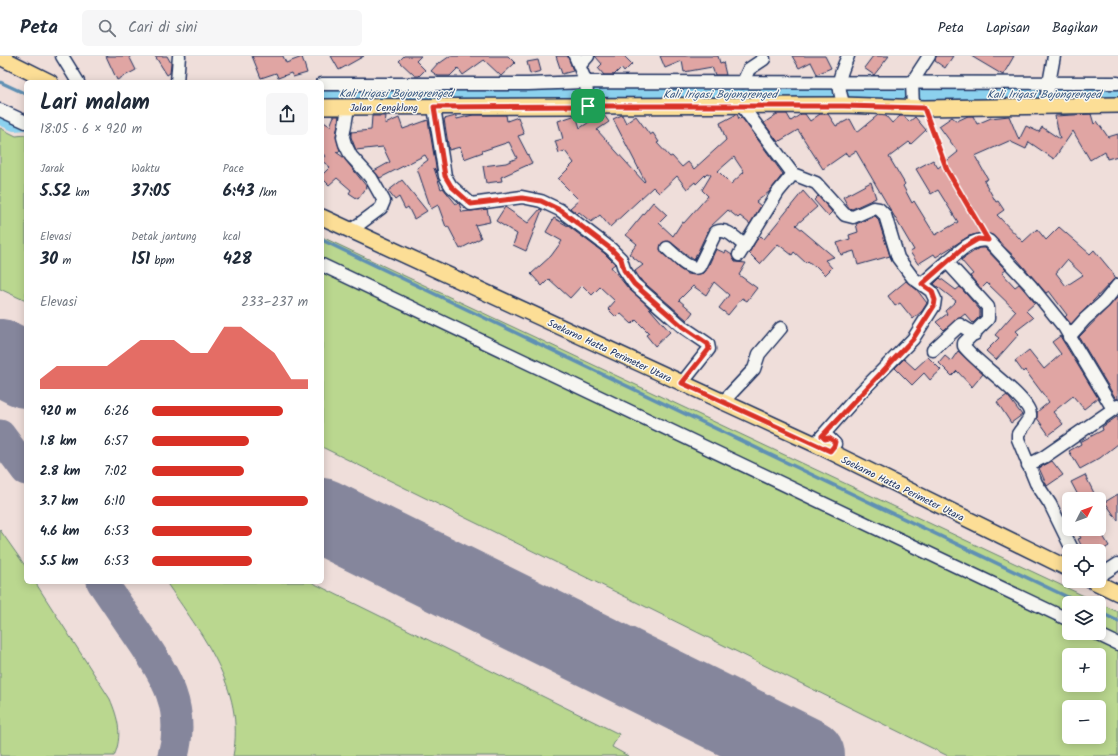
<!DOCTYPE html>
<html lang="id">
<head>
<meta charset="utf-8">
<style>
  :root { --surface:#fff; --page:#f6f6f7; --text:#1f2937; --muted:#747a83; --line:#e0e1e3; --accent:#d93025 }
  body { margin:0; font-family:Kalam,sans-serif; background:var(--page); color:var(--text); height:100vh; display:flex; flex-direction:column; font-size:15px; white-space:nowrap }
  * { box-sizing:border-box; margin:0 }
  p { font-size:13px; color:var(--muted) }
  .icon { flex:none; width:22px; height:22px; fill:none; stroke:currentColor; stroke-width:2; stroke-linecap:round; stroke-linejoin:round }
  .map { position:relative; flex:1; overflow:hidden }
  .sheet { position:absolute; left:24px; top:24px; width:300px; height:504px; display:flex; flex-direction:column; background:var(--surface); border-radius:6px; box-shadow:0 2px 10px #0003 }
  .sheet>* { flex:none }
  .needle { width:26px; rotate:48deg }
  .buttons { position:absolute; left:1062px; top:436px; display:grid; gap:8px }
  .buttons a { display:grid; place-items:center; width:44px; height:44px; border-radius:6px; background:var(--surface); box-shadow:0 2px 10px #0003; font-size:20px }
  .pin { position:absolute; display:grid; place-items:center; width:34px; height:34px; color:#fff; margin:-17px; border-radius:8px; box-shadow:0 2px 6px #0006 }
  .round { display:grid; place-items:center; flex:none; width:42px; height:42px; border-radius:6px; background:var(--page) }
  .overview { display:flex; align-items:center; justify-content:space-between; height:68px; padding:0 16px }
  h1 { font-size:22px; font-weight:600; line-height:30px }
  .figures { display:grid; grid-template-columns:repeat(3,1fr); gap:6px; height:68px; padding:4px 16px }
  .figures div { display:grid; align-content:center }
  .figures b { font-size:17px; font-weight:600 }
  .figures small { font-size:11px; font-weight:400 }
  .figures p { font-size:11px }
  .chart { height:112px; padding:8px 16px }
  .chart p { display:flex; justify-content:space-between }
  .chart svg { width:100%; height:72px; margin-top:4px; fill:var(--accent); opacity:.7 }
  ul { padding:0 16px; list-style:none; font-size:13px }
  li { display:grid; grid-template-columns:64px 48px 1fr; align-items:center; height:30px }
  li i { height:10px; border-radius:5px; background:var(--accent) }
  header { display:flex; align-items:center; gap:24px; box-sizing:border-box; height:56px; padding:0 20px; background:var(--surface); border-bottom:1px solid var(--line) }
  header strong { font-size:19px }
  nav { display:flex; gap:22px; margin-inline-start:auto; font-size:14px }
  .search { width:280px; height:36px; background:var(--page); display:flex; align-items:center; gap:10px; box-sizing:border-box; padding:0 14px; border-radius:6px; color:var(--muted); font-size:15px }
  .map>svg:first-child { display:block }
  .green { fill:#bad78f; stroke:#6a8376; fill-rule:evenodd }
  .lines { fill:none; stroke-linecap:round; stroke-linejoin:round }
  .stream { stroke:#5f90b4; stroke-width:3.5 }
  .canal { stroke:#8cd1ee; stroke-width:12 }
  .taxiway { stroke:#85869c; stroke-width:31 }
  .runway { stroke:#85869c; stroke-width:76 }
  .building { fill:#e0a5a3; stroke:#1b2f5e; fill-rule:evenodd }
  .minor-casing { stroke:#1b2f5e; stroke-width:15 }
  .major-casing { stroke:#1b2f5e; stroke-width:18 }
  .path { stroke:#1b2f5e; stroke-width:2; stroke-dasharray:1 3; stroke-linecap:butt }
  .minor { stroke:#f6f6f2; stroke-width:12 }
  .major { stroke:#fcde96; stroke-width:15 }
  .route-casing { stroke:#fff; stroke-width:8 }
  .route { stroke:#d93025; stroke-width:5 }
  .labels { text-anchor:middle; stroke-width:3; stroke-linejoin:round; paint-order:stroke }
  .street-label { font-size:10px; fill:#1b2f5e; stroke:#f6f6f2 }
  .water-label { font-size:11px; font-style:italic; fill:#375882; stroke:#f6f6f2 }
</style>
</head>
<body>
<header>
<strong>Peta</strong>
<div class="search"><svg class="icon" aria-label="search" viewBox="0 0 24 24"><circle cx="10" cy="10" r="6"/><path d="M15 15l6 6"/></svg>Cari di sini</div>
<nav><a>Peta</a><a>Lapisan</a><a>Bagikan</a></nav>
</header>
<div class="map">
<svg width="1118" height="700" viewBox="0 0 1118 700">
  <rect width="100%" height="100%" fill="#efdeda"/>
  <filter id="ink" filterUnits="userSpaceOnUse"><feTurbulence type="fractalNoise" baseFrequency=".025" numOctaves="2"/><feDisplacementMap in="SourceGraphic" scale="8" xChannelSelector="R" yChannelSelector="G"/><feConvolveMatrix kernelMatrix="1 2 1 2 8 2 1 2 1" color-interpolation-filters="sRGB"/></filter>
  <g filter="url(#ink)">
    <g class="green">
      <path d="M0,72L16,80L26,79V245L0,233Z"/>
      <path d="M322,181L1118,556V700H948L322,391ZM1069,547H1099V577H1069ZM1069,599H1099V629H1069ZM1069,651H1099V681H1069Z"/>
      <path d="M0,474L26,511V526H35L110,643C118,662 123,680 114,700H0Z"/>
      <path d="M166,526H311L619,678L612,691L628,700H233C246,632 201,578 166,526Z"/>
    </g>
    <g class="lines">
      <g class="stream">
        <path d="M0,26L26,38"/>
        <path d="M322,184L1080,547"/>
        <path d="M1099,556L1118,565"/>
      </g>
      <g class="canal">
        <path d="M322,37L1118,38"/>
        <path d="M0,63L14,69L26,68"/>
      </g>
      <g class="taxiway">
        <path d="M0,379L26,414"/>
        <path d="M102,526C115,545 127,563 140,582C166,620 186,652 173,700"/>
      </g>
      <g class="runway">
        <path d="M0,301L26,314"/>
        <path d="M322,460L807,700"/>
      </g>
    </g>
    <g class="building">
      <path d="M106,0H129L136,14L117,24Z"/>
      <path d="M155,0H167L171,7L170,17L167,19Z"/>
      <path d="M252,0H283L286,7L302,1L307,17L293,21L291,17L278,22L276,17L261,22Z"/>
      <path d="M331,0H364L339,14Z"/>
      <path d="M404,0H421L416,5L425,14L419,20H415L399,5Z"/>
      <path d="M450,0H508L515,7L501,20L484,4L463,19L458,12L450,20H438L431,15L439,6L440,7Z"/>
      <path d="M556,0H568L573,15L562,18Z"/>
      <path d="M595,0H624L632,8L624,16L621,12L614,19H604L598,12L602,8Z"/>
      <path d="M660,0H718L720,7L723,6L726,19H715L712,11L684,16L682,5L665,12Z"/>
      <path d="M792,0H825L831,12L817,18L811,6L799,12Z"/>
      <path d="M873,0H889L874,19L864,12Z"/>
      <path d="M936,0H953L945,12L935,5Z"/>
      <path d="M971,0H1014L1003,19Z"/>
      <path d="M538,4L541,15L530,18L527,6Z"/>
      <path d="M737,58L739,63L742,62L783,118L769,136L756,146L761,150L750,168L740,160L738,162L728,154L709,172L694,204L669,185L662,187L660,194L678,212L687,218L696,219L703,217L706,215L716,193L725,197L726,195L732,199L735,206L746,207L739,219L757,232L747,245L742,242L728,259L719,252L729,239L714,226L706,239L693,230L679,244L693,256L687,264L640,223L635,215L643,209L629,198L637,188L626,179L653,146L667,159L659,167L673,180L682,166L684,167L708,140L702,134L711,119L707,117L696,128L695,126L687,133L677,120L659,137L653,131L610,171L600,159L591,166L579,156L577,158L570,152L579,144L558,123L574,107L565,95L559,97L555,85L563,83L558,65L576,59L580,72L600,59H604L609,66L597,74L644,126L645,125L613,63L622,59L626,67L636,60L650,79L653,77L659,86L657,87L670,101L672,100L682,111L688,106L694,113L726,84L720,67ZM734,101L744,116L731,128L718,115Z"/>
      <path d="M777,58H787L791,65L801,58H805L810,65L820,58H828L836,70L850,63L857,76L878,59L886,60L892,67L900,60H904L909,66L915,61L926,74L911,88L909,86L889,101L905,128L903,130L912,147L914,145L935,179L958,166L938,134L931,138L916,113L933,104L938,112L958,96L939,70L952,61L957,65L968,60H973L977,68L991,62L1009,60L1019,84L1026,70L1039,76L1042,71L1060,83L1055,60L1091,58L1094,68L1097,65L1108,81L1118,78V100L1107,103L1105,95L1090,104L1073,75L1054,103L1029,86L1026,93L1009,85L975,100L988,123L984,125L996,146L998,145L1004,154L997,159L1023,186L1037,173L1046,184L1059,171L1090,198L1094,194L1113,217L1115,222L1071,268L1065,261L1067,259L1049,235L1046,237L1017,203L990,178L982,177L969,180L936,201L934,198L918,208L910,196L914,194L856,95L848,100L846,97L823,113L798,74L778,86L764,67ZM1067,204L1083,219L1066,230L1056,217Z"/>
      <path d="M473,59H506L507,65L518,61L524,78L518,80L532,107L501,121L502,125L486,127L483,110L506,107L517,102L509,86L482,95L483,96L464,103L460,91L449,94L444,63L456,60L457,63Z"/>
      <path d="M334,60H339L336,80L340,95L336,96L343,101L367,131L358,143L349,137L351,134L337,122L329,129L322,122V119L330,111L322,105L326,100L322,98V65L330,70Z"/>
      <path d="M372,60H386L385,68L399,62L403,73L428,64L437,117L434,112L441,133L443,132L456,148L459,147L462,156L487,153L490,166L475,169L481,182L460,193L448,170L446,171L438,149L431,153L417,112L428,104L425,99L380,122L374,115L390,106L383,91L356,94L351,81V76L371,74Z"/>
      <path d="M402,124L427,155L414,163L408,151L405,153L399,141L395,144L388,135Z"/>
      <path d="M871,126L876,142L852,153L849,152L843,141Z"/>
      <path d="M803,135L817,151L796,169L834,201L825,204L832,212L825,219L816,210L815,211L808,205L806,207L794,196L792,199L778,188L760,208L749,197L756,185L761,180L764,183Z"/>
      <path d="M818,140L832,156L828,160L814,144Z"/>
      <path d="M505,151L528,167L540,153L542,154L526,195L513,189L517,178L496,165Z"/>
      <path d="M875,160L878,163L890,200L858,209L854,195L841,199L837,187L850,183L849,179L858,176L856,168Z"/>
      <path d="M554,162L568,170L604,197L615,208L611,211L628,232L644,246L670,276L655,290L646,279L649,277L636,264L632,268L620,257L616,261L608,253L615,245L600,231L592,239L582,229L570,242L549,223L542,230L531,218L551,200L562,185L546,176Z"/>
      <path d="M979,192H985L1006,214L1002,217L1015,231L1019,228L1035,247L1026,255L1033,262L1016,275L1019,278L996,304L986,295L999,282L995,279L1016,255L987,227L981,233L970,220L973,218L961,204Z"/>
      <path d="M940,222L956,234L960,231L980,254V260L973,267L965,258L944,274L936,266L947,258L945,255L956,245L934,228Z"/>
      <path d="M906,225L917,234L927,247L922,255L913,263L900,247L895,250L888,240Z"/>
      <path d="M1118,241V343H1116L1079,281Z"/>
      <path d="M1060,280L1098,342L1084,353L1073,340L1053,356L1063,368L1049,379L1037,362V356L1049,346L1025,314L1023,316L1015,305L1029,294L1044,313L1061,298L1052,286Z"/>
      <path d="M958,295L983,318L972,331L957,315L952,320L939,307L945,300L951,305Z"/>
      <path d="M928,301L941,314L930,324L924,317L912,329L895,312L904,303L915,313Z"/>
      <path d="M1007,339L1022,359L1011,367L997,346Z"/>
      <path d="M1118,360V388L1100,402L1080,413L1069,395L1081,388L1080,386L1103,374L1102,371Z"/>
      <path d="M1052,405L1063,419L1047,430L1039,412Z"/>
      <path d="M1085,419L1097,443H1080L1071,426Z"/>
      <path d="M1118,438V465L1105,446Z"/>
      <path d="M1075,473H1099L1109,490L1101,495H1084L1078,483L1081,482Z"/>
    </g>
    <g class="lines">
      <g class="minor-casing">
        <g id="minor">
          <path d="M62,0L78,26"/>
          <path d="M575,0L586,26L588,50"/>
          <path d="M580,9L588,0"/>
          <path d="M177,26L179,0"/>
          <path d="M743,26L749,13L764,3"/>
          <path d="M322,28H528L586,26L1118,27"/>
          <path d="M844,49C836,28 839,20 848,0"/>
          <path d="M1045,49L1054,0"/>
          <path d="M742,50L793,118L816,127L845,159L853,161L873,152L879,153L885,159L898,202L913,222L931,235L935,243L934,250L913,283L861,336L815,388"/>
          <path d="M434,51L445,120L451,130L471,148L522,141L541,145L560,154L611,193L621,203L624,213L634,228L683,271L708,288L709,293L682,327"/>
          <path d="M348,52L343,81L345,88L351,100L371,122L384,145L381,152L350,175"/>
          <path d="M913,52L912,26L929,0"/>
          <path d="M0,54L26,66"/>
          <path d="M667,192C675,199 688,215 699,211L716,176C727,171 737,184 745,190"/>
          <path d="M739,199L778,136L793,118"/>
          <path d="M322,209L1069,564"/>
          <path d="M922,228L947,206"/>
          <path d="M1069,281L1085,263L1104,246L1118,229"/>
          <path d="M933,294L960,269L975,278"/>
          <path d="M722,347L754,313L759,298L781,272"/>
          <path d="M819,390L829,382L835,388L830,395"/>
          <path d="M1028,409L1044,401L1118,350"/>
          <path d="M1073,495L1050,448L1036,427L1018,383V378C1021,373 1028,366 1030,360C1033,344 973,305 964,290V287L988,263V251L947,206C959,196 972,181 989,185L1030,229L1064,271L1113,353"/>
          <path d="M1099,524L1104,517L1118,508"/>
          <path d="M1095,577L1118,588"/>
        </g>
      </g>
      <g class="major-casing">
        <g id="major">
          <path d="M0,1L50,26"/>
          <path d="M322,51L844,49L924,52L1118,49"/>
          <path d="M322,161L819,390L1069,513"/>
          <path d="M1093,525L1118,537"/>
        </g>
      </g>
      <path class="path" d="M929,64L947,114L982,174"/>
      <use href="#minor" class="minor"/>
      <use href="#major" class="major"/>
    </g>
  </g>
  <g class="lines" filter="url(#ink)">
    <g class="route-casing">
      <path id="route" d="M588,50H844L924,52L947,114L988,184L978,183L963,192L922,228L932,235L935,244L934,250L913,283L822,380L825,383L829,382L835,386L834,390L830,395L682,327L709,293L708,288L683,271L634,228L624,214L621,203L611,193L560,154L541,145L522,142L471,148L451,130L445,120L434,51Z"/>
    </g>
    <use href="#route" class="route"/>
  </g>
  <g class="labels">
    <g class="street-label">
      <text x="384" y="55">Jalan Cengklong</text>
      <text transform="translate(610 294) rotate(25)" y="4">Soekarno Hatta Perimeter Utara</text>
      <text transform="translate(903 432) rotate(26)" y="4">Soekarno Hatta Perimeter Utara</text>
    </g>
    <g class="water-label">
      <text x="396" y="41">Kali Irigasi Bojongrenged</text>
      <text x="720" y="42">Kali Irigasi Bojongrenged</text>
      <text x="1044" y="42">Kali Irigasi Bojongrenged</text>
    </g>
  </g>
</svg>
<div class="buttons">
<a><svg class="needle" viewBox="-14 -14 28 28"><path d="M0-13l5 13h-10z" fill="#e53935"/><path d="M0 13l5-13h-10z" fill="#747a83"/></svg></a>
<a><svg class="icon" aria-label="locate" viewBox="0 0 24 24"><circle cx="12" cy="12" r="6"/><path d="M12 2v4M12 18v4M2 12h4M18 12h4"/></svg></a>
<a><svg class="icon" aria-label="layers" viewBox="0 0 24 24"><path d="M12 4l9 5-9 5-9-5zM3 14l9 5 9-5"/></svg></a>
<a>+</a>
<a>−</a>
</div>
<div class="pin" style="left:588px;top:50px;background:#1e9e55"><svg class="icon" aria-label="arrive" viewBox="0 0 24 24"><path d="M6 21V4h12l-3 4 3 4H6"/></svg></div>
<section class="sheet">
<div class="overview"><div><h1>Lari malam</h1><p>18:05 · 6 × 920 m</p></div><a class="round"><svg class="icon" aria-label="share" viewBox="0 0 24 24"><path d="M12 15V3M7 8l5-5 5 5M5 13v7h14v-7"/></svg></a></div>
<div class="figures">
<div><p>Jarak</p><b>5.52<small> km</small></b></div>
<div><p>Waktu</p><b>37:05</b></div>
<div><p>Pace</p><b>6:43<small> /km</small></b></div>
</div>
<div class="figures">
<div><p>Elevasi</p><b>30<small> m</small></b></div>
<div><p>Detak jantung</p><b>151<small> bpm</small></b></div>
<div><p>kcal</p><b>428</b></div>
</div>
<div class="chart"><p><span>Elevasi</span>233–237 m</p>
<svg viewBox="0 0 160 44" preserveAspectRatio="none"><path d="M0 44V38L10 30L20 30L30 30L40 30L50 22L60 14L70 14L80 14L90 22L100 22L110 6L120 6L130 14L140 22L150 38L160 38V44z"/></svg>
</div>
<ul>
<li><b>920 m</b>6:26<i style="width:84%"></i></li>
<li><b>1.8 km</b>6:57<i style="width:62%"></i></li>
<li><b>2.8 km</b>7:02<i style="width:59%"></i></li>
<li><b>3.7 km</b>6:10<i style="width:100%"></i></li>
<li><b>4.6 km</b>6:53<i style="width:64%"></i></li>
<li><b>5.5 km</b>6:53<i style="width:64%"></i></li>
</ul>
</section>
</div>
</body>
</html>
